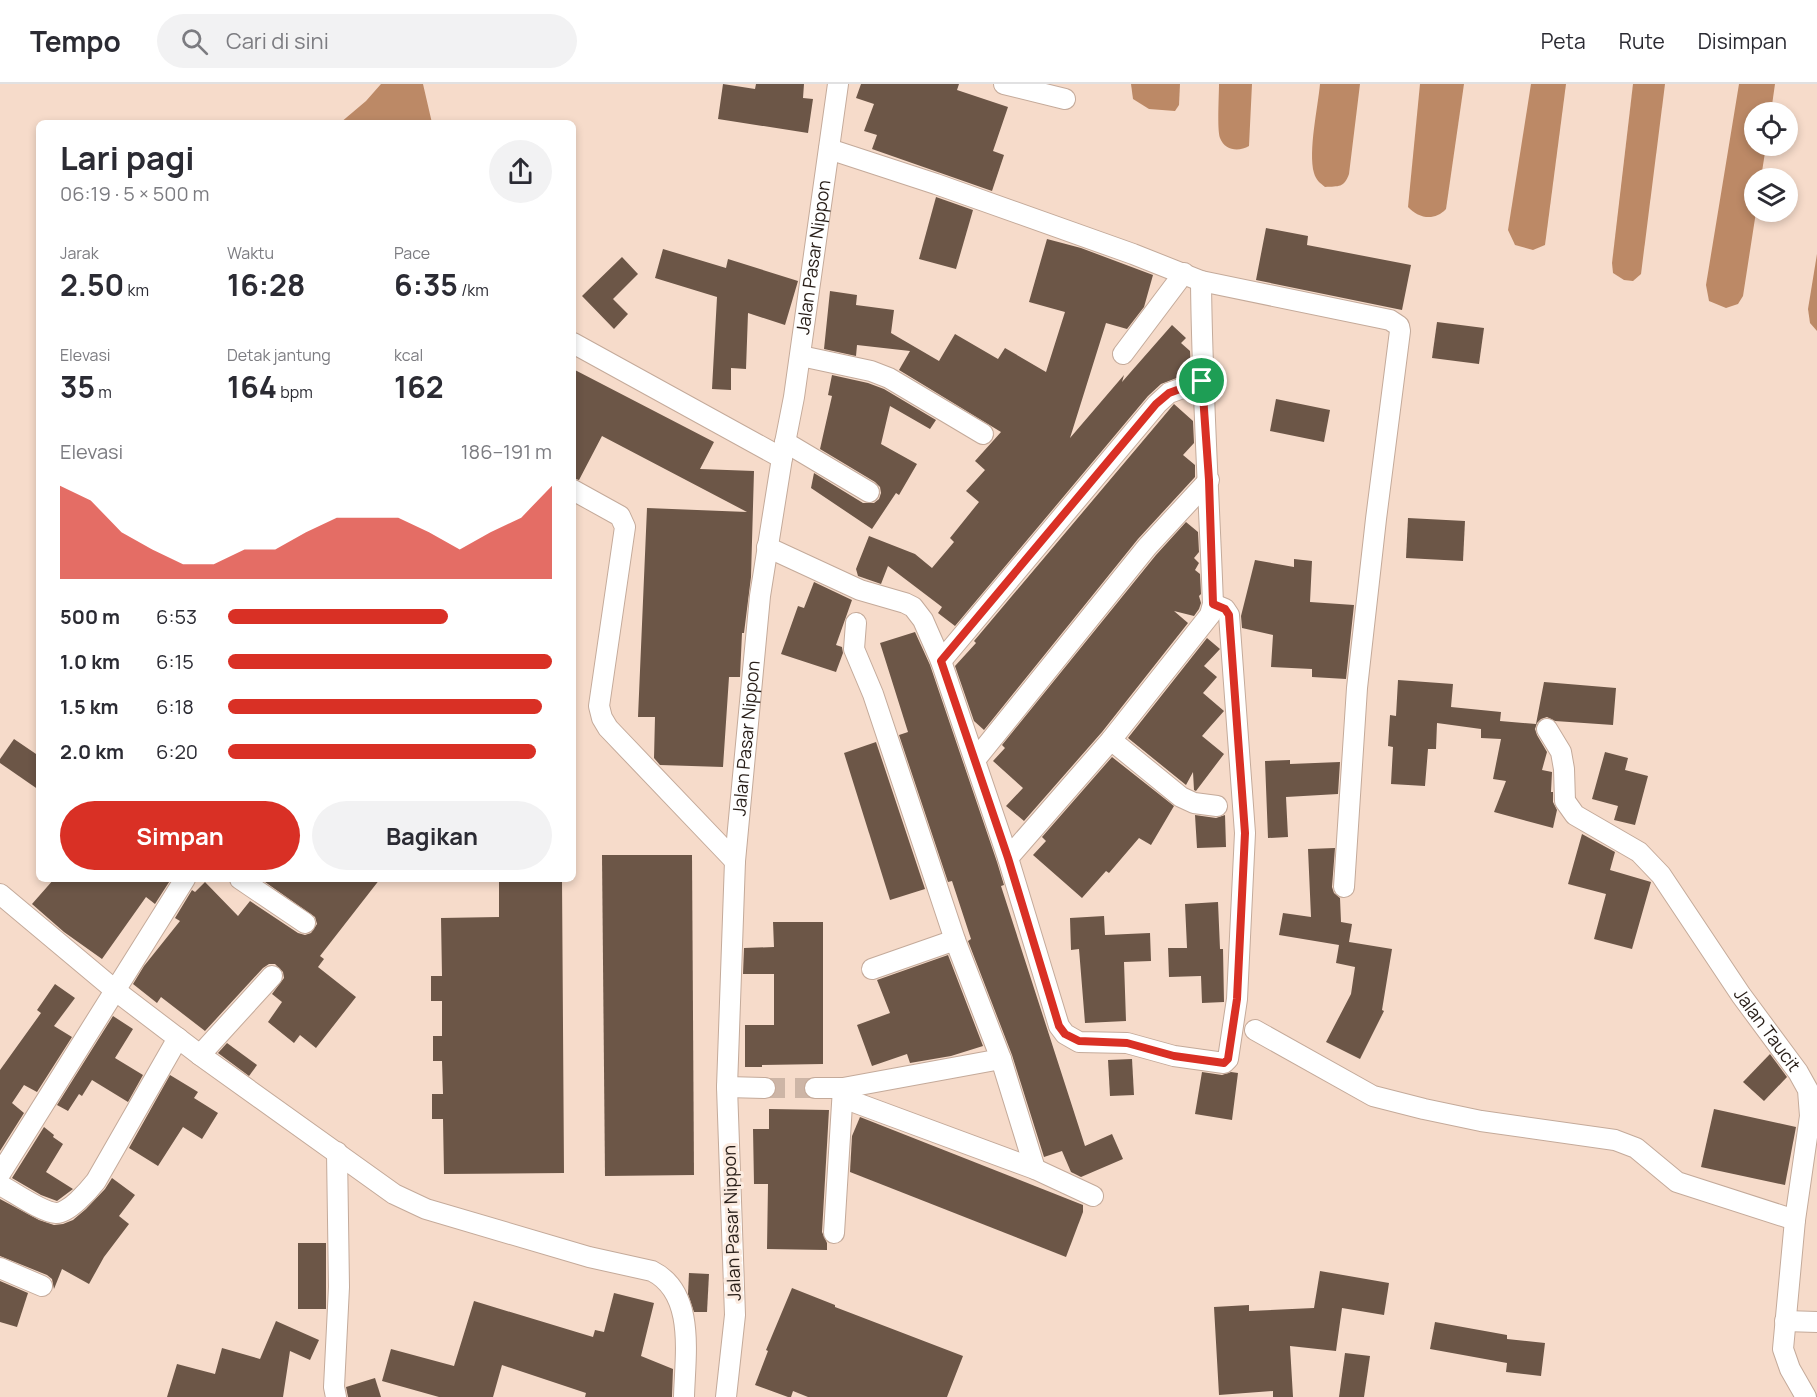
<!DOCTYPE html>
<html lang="id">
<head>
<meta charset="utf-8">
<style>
  :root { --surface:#fff; --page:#f2f2f3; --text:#2b2b33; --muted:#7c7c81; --line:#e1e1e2; --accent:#d93025 }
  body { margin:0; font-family:Manrope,sans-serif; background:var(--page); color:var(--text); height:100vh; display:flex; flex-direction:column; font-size:22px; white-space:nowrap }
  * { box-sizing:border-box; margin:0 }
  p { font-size:20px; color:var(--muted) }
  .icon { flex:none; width:33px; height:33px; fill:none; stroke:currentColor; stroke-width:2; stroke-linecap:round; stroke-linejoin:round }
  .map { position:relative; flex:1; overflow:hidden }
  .side { position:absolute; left:36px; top:36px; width:540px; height:762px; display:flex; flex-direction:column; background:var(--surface); border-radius:9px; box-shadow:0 3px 9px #0003 }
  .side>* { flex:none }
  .controls { position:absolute; left:1744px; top:18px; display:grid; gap:12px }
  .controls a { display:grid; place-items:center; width:54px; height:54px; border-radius:50%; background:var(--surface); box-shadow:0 3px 9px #0003; font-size:30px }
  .pin { position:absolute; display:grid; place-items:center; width:51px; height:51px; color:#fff; margin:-26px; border:3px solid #fff; border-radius:50%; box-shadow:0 2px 6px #0007 }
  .round { display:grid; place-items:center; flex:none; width:63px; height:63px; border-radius:32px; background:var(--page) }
  .headline { display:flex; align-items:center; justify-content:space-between; height:102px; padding:0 24px }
  h1 { font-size:33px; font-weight:700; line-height:45px }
  .metrics { display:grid; grid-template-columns:repeat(3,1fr); gap:9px; height:102px; padding:6px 24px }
  .metrics div { display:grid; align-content:center }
  .metrics b { font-size:30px; font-weight:700 }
  .metrics small { font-size:16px; font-weight:400 }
  .metrics p { font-size:16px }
  .chart { height:168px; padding:12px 24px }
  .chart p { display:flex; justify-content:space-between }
  .chart svg { width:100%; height:108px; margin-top:6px; fill:var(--accent); opacity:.7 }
  .primary-button { display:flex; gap:12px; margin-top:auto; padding:12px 24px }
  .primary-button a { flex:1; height:69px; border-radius:36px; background:var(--accent); color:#fff; font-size:24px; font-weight:700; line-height:69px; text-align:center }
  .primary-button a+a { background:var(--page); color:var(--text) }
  ul { padding:0 24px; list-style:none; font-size:20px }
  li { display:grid; grid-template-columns:96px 72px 1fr; align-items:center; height:45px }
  li i { height:15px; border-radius:8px; background:var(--accent) }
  header { display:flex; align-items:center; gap:36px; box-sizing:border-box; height:84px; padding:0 30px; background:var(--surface); border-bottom:2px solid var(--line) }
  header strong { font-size:28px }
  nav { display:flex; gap:33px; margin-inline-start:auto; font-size:21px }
  .search { width:420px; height:54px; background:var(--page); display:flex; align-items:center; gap:15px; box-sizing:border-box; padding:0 21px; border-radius:33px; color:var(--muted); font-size:22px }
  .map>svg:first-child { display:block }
  .water { fill:#bc8966 }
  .building { fill:#6c5647 }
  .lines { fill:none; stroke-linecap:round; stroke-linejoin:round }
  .minor-tunnel { stroke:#cdb5a6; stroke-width:20; stroke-dasharray:20 10; stroke-linecap:butt }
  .minor-casing { stroke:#c4aa9a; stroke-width:22 }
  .minor { stroke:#fff; stroke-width:20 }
  .route-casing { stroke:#fff; stroke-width:12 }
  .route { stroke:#d93025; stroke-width:8 }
  .labels { text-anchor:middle; stroke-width:6; stroke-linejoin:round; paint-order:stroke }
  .street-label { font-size:18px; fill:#281e18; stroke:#fbebe0 }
</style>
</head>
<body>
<header>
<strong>Tempo</strong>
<div class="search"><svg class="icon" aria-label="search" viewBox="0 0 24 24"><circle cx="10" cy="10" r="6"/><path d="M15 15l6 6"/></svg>Cari di sini</div>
<nav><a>Peta</a><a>Rute</a><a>Disimpan</a></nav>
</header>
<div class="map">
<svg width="1817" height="1313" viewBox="0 0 1817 1313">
  <rect width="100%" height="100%" fill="#f6dbca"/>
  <g class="water">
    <path d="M381,0H423L432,39H340L366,17Z"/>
    <path d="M1131,0H1180L1179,21L1175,27L1149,25L1133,15Z"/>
    <path d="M1219,0H1252L1249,62C1239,68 1225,67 1220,54C1217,45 1219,12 1219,0Z"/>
    <path d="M1320,0H1360L1349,90C1344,104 1339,102 1325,103C1320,99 1316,96 1314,89C1308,67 1318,23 1320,0Z"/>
    <path d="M1420,0H1464L1446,125C1435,137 1419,135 1408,123Z"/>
    <path d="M1531,0H1566L1545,161L1533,166L1515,161L1508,146Z"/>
    <path d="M1633,0H1665L1641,190L1633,197L1624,196L1613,189L1612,179Z"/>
    <path d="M1739,0H1775L1771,28H1755V62H1766L1761,94H1755L1756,128L1743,212L1738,220L1726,224L1709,217L1706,201Z"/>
    <path d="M1817,170V247L1810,239L1808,225Z"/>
  </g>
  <g class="building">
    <path d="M723,0L755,5L756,0H804L803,14L813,15L808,49L718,35Z"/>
    <path d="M861,0H959L957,6L1008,23L993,67L1004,71L992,107L872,65L877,51L864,47L874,20L856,14Z"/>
    <path d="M936,113L973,126L956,185L919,175Z"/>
    <path d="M1266,144L1308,152L1307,161L1411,181L1402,226L1256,196Z"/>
    <path d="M1047,155L1081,164L1153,191L1144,223L1127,245L1106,239L1070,354L1124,291L1122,298L1172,241L1186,254L1181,259L1190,267L1191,285L1187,290L1161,300L1148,312L955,542L938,529L942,523L888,482L881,500L858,492L856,485L869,452L915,470L932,484L954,458L950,454L979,418L966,407L985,386L975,377L1001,348L899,286L910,267L857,261L856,272L824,265L830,207L857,211L856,221L894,226L891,249L939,277L955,250L998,275L1005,264L1046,288L1065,228L1029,218Z"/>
    <path d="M663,165L726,184L728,175L798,197L785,241L748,229L746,285L731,284V306L712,305L717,213L655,194Z"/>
    <path d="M622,173L638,190L613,215L628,230L614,245L582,212Z"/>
    <path d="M1437,238L1484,244L1479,280L1432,274Z"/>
    <path d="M573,285L714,358L700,385L754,387L751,493L744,549H742L740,593H729L723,683L660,681L654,674L655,633H638L647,424L747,428L602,352L579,396L573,394Z"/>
    <path d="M832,291L868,299L884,305L936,336L930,345L890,322L881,360L917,380L899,411L896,409L872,445L811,404L814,389L863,419H874L879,415L881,409L880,403L875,398L820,365L832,312L828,311Z"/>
    <path d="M1276,315L1330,326L1324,358L1270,347Z"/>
    <path d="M1174,320L1193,337L1194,359L1183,371L1195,381V393L1138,455L984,646L974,637L955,582L976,559L974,557Z"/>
    <path d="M1408,434L1465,437L1463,477L1406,474Z"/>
    <path d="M1186,438L1198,448L1199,468L1194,474L1199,479L1195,486L1200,490L1201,510L1199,512L1201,519L1199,525L1194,532L1174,527L1188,539L1102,648L1024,737L1006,722L1023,704L993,677L1005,664L1002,661L1156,471Z"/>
    <path d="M1294,475L1312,477L1310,518L1354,521L1346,595L1312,593V585L1271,583L1273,551L1242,544L1241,532L1255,476L1294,483Z"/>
    <path d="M814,498L852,516L836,561L842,563L843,569L836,588L781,570L798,522L804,524Z"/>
    <path d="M915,548L930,581L997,778L1004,801L1001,802L1085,1062L1112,1050L1123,1075L1081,1093L1071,1088L1062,1067L1044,1073L1012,971L968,857L971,855L952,797L948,798L899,651L908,648L880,559Z"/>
    <path d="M1207,554L1220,565L1204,582L1217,593L1203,609L1224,627L1202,652L1224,670L1196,707L1194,706L1193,688L1186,701L1128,654Z"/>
    <path d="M1398,596L1453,600L1451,623L1501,628L1500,637L1536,640L1544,598L1616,604L1613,641L1555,637L1547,633L1541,635L1537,639L1535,645L1537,651L1547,668L1542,686L1552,688L1551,708H1553V718L1557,726L1553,744L1494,728L1506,697L1493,695L1501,655L1481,654V645L1437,639L1436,665H1428L1425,702L1391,700L1393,663L1388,662L1390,631L1396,632Z"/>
    <path d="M14,655L39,672V706L0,679V675Z"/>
    <path d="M876,658L925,805L890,816L844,669Z"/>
    <path d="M1605,668L1628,674L1625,686L1648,692L1635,741L1614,736L1618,722L1592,715Z"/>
    <path d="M1112,673L1174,722L1151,761L1139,754L1109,789L1106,787L1082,814L1033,771L1046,757L1042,753Z"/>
    <path d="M1290,676V680L1340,678L1338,710L1286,713L1288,753L1268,754L1265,677Z"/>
    <path d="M1195,731L1216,734L1225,731L1226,763L1197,764Z"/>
    <path d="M1582,750L1615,768L1610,786L1651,798L1632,865L1594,855L1606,810L1568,800Z"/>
    <path d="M1335,764L1332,803L1334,809L1340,814L1341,838L1352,840L1349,858L1392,865L1382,926L1384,927L1360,975L1326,958L1351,910L1355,883L1336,879L1339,861L1279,851L1283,829L1311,833L1308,765Z"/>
    <path d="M602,771H692L694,1091L605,1092Z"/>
    <path d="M54,795H171L155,820L146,813L102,875L64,848L32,820Z"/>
    <path d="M267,795H380L320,872L324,875L318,883L356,913L316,964L300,951L294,959L268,938L282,918L272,910L284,894L283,888L275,880H269L263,884L205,947L161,913L157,919L133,900L144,882L180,837L175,834L192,806L195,808L205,798L238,832L250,817L298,849L305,851L311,849L317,840L315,833L265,798Z"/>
    <path d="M499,795H562L564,1089L444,1090L443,1035H432V1010H443L442,977H433V952H442V917H431V892H442L441,834L499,833Z"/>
    <path d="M1218,818L1220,865H1223L1224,918L1202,919L1201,892L1169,893L1168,864H1187L1185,820Z"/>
    <path d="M1104,832L1105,851L1150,849L1151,877L1124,878L1126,937L1085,939L1079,865L1071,866L1070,834Z"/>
    <path d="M773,838H823V980L762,981V983H745V941H774V890H743L744,864L774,863Z"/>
    <path d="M948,871L983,962L951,972L910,979L907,970L872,982L857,941L890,929L877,896Z"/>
    <path d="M55,900L75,914L54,942L72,953L37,1008L24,1001L12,1019L24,1029L0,1067V986L41,929L37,926Z"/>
    <path d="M113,932L133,945L115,974L143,991L128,1018L92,996L82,1012L79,1010L68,1027L57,1021Z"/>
    <path d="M227,959L257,981L249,992L218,969Z"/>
    <path d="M1770,970L1787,993L1764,1017L1743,998Z"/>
    <path d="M1132,975L1134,1011L1110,1012L1108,976Z"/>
    <path d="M1202,988L1222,991L1231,988L1238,989L1232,1036L1195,1030Z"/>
    <path d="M170,991L198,1008L194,1014L218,1029L202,1055L183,1043L158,1082L129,1064Z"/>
    <path d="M769,1025L829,1026L822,1148L827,1159V1166L767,1165L768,1100H754L753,1045H769Z"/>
    <path d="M1714,1025L1796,1043L1785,1101L1701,1083Z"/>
    <path d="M860,1033L1083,1121V1128L1066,1173L850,1088L852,1052Z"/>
    <path d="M44,1043L54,1051L53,1053L63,1060L46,1088L73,1105L57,1117L41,1111L12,1094Z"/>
    <path d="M112,1094L135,1111L119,1132L129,1140L104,1173L89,1200L62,1185L54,1205L52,1195L47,1191L0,1172V1115L39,1136L54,1141L63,1140L73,1136L86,1125L105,1105Z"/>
    <rect x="298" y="1159" width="28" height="66"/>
    <path d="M1320,1187L1389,1199L1384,1231L1342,1224L1336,1267L1290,1262L1293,1313H1273V1307L1219,1311L1214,1223L1249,1221V1227L1314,1224Z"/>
    <path d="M689,1189L709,1190L707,1228H694L688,1210Z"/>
    <path d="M0,1197L28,1209L17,1243L0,1238Z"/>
    <path d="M792,1204L835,1221V1223L963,1272L947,1313H808L793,1307L791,1313H788L755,1301L768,1267L766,1266Z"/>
    <path d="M614,1209L654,1219L641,1272L673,1285L672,1313H585L586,1309L502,1281L493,1313H439L382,1297L391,1265L454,1282L474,1217L593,1253L595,1246L604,1248Z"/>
    <path d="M276,1237L319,1256L310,1276L290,1267L283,1313H167L177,1280L215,1290L222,1264L260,1275Z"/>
    <path d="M1435,1238L1507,1251V1255L1545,1259L1541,1292L1506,1288L1507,1279L1430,1265Z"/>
    <path d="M1345,1269L1370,1272L1364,1313H1339Z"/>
    <path d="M375,1294L381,1313H348L346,1303Z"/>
  </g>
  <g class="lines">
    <path class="minor-tunnel" d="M765,1004H815"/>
    <g class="minor-casing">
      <g id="minor">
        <path d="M1004,0L1065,15"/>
        <path d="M829,65L936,100L1133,170L1201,197L1390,236L1399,242L1400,247L1376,435L1357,604L1344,803"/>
        <path d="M573,259L782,374"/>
        <path d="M1123,270L1184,189"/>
        <path d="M801,272L871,287L889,294L983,350"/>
        <path d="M785,358L869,408"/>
        <path d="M573,406L620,432L625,443L599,622L602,634L608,644L735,777"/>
        <path d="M767,463L860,506L905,519L913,523L923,536L941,577L1008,774L1059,942L1065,950L1079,958L1127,959L1174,972L1224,979L1228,975L1237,915L1245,749L1229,531L1225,525L1213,520"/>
        <path d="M941,577L1157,320L1169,309L1202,297"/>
        <path id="s1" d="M1547,645L1561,668L1564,685L1565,717L1575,731L1639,768L1661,791L1741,911L1798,988L1808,1006L1810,1032L1795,1136L1783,1265L1790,1285L1806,1313"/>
        <path d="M1111,656L1181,713L1194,719L1217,722"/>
        <path d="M975,676L1147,463L1209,396"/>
        <path d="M1008,774L1111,656L1210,531L1213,520C1209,412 1202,305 1201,197"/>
        <path d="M240,795L305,839"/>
        <path d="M0,810L116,907L200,971L394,1110L426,1125L589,1173L652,1187C696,1209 685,1272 684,1313"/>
        <path d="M872,885L955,856"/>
        <path d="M1255,946L1373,1012L1424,1025L1481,1037L1615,1056L1636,1064L1677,1098L1795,1136"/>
        <path d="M200,971L272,892"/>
        <path d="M1001,975L1035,1085"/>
        <path d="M727,1003L765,1004"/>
        <path d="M815,1004H843L1001,975L955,856L873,610L854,565L856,539"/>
        <path d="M843,1014L1035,1085L1093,1112"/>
        <path d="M0,1090L185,795"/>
        <path d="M0,1101C14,1108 41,1128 56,1129C68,1130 89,1106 96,1097L178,954"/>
        <path d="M834,1149L843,1004"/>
        <path d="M0,1184L42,1202"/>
        <path d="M1785,1237L1817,1238"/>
        <path d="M336,1313L334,1303L339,1203L337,1068"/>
        <path id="s2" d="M726,1313L735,1231L727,1003L735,777L760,512L782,374L794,313L838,0"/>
      </g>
    </g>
    <use href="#minor" class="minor"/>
  </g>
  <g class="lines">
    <g class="route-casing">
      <path id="route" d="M1202,297L1209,396L1213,520L1225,525L1229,531L1245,749L1237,915L1228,975L1224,979L1174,972L1127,959L1079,957L1065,950L1059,942L1008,774L941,577L1156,320L1169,309Z"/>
    </g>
    <use href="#route" class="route"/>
  </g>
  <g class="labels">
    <g class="street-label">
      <text dy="6" stroke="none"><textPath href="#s2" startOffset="1146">Jalan Pasar Nippon</textPath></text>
      <text dy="6" stroke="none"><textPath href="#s2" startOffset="660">Jalan Pasar Nippon</textPath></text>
      <text dy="6" stroke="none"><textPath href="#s1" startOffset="387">Jalan Taucit</textPath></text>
      <text transform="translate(732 1139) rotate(-92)" y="6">Jalan Pasar Nippon</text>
    </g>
  </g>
</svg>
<div class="controls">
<a><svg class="icon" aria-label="locate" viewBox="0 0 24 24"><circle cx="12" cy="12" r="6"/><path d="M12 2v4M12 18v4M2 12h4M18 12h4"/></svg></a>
<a><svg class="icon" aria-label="layers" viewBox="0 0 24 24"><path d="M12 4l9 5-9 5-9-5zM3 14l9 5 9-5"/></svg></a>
</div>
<div class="pin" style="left:1202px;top:297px;background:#1e9e55"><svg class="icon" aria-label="arrive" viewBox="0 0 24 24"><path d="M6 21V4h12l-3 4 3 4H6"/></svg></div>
<section class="side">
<div class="headline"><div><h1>Lari pagi</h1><p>06:19 · 5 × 500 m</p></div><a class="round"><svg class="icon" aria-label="share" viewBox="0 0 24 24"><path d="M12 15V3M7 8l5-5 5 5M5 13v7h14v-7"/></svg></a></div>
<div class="metrics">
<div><p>Jarak</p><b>2.50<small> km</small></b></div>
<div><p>Waktu</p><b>16:28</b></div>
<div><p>Pace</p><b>6:35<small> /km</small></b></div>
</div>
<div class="metrics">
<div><p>Elevasi</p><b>35<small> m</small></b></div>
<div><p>Detak jantung</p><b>164<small> bpm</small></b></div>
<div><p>kcal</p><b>162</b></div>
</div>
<div class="chart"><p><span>Elevasi</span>186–191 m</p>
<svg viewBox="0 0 160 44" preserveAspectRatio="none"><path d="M0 44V6L10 12L20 25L30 32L40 38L50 38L60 32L70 32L80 25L90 19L100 19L110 19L120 25L130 32L140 25L150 19L160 6V44z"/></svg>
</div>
<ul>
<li><b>500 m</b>6:53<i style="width:68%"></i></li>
<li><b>1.0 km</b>6:15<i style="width:100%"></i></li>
<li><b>1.5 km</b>6:18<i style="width:97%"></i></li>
<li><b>2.0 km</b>6:20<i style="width:95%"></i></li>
</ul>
<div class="primary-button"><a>Simpan</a><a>Bagikan</a></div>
</section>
</div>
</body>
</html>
